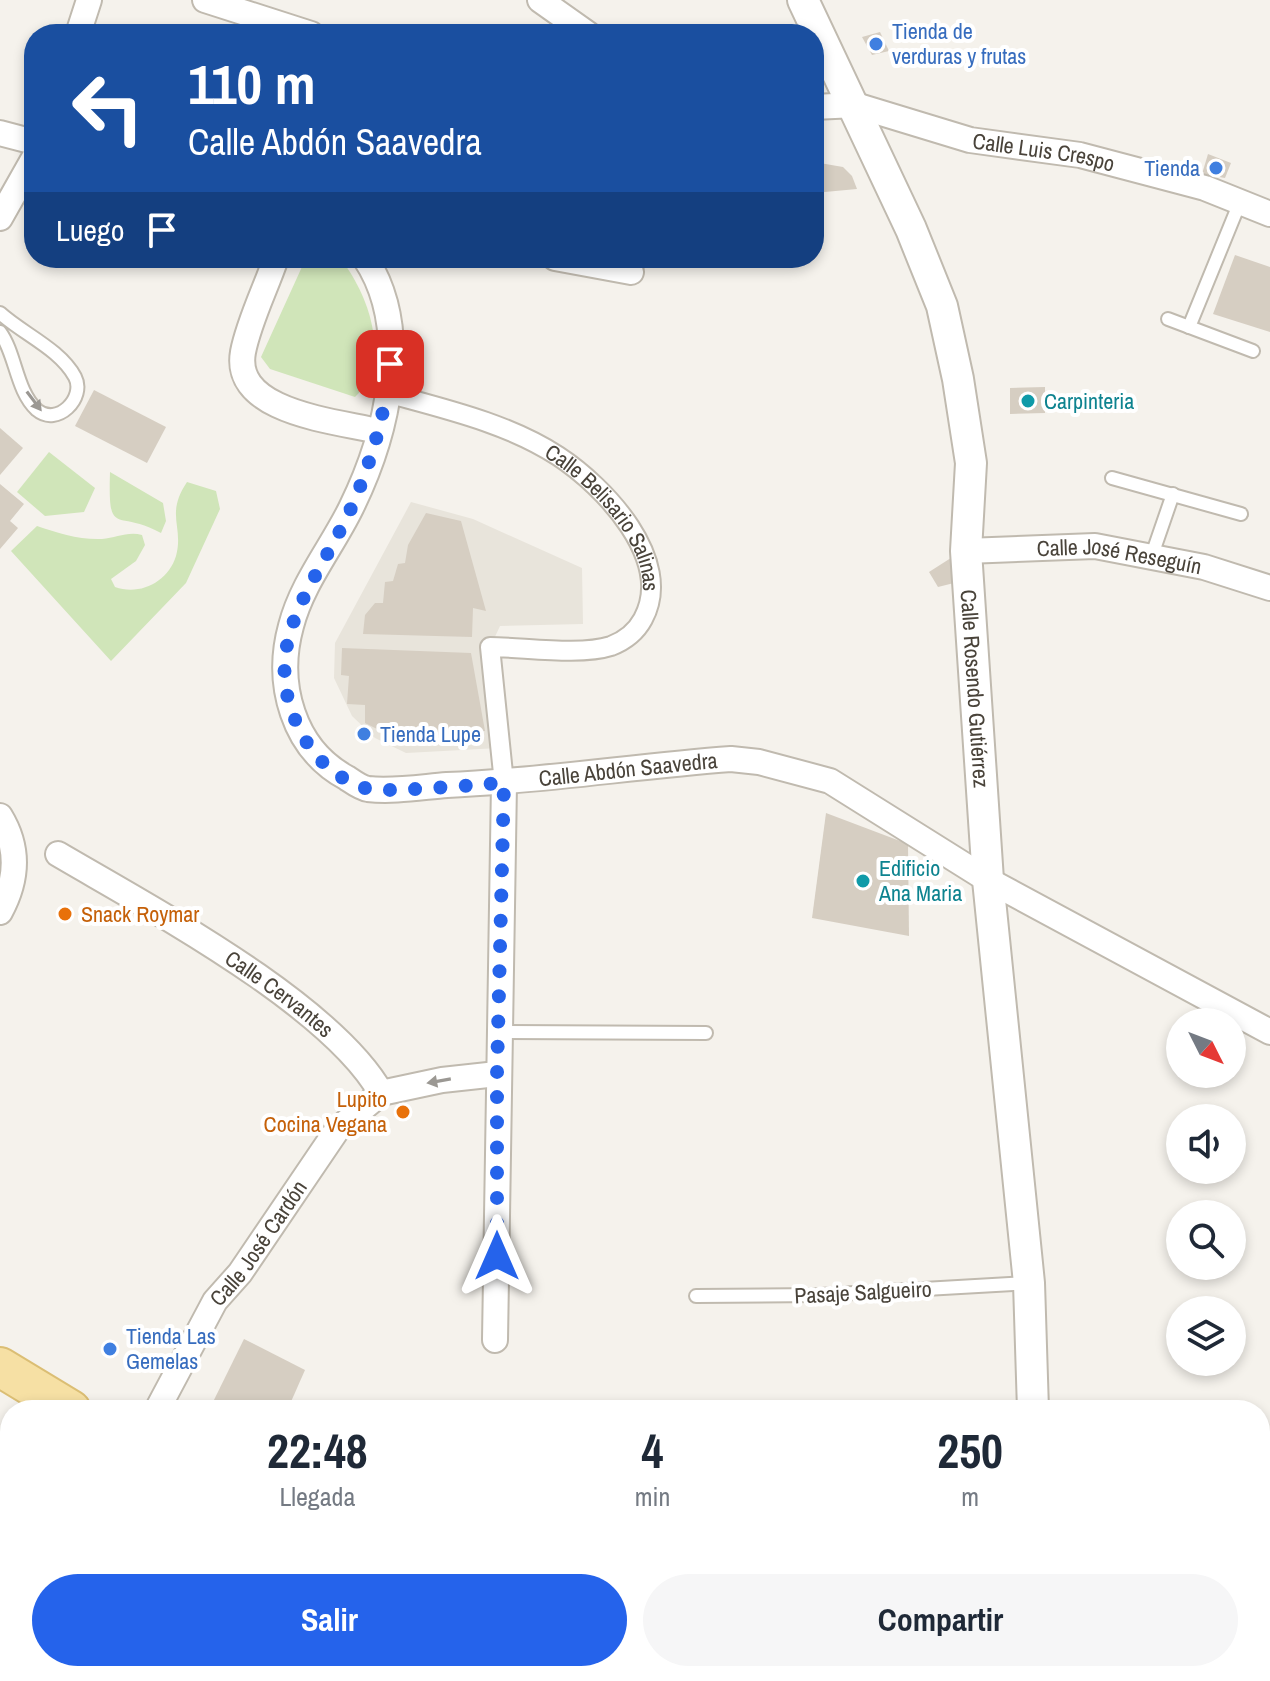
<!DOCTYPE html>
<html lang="es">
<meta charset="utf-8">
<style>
body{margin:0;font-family:"Archivo Narrow",sans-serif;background:#f6f6f7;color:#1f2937;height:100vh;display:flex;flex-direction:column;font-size:30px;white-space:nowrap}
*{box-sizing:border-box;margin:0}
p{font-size:26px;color:#747a83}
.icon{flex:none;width:44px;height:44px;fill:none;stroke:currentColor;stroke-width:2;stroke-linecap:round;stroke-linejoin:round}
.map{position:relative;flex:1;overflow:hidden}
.details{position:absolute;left:0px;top:1400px;width:1270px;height:282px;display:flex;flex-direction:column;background:#fff;border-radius:32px 32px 0 0;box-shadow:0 4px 12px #0003}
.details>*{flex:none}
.hud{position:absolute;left:24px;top:24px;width:800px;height:244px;border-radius:32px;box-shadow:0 4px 12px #0003;background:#1a4fa0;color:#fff;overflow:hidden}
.needle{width:52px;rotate:132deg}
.tools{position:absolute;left:1166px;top:1008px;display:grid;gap:16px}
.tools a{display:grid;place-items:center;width:80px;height:80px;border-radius:50%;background:#fff;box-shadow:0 4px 12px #0003;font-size:40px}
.pin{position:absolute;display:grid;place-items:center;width:68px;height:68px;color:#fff;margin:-34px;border-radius:16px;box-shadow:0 4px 12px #0006}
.me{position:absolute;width:88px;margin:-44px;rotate:0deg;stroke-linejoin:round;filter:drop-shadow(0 0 6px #0008)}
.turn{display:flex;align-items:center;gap:28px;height:168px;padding:0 32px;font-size:36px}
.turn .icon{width:104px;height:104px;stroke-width:2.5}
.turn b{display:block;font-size:56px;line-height:68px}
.then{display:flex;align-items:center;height:76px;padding:0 32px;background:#0003;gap:16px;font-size:30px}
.eta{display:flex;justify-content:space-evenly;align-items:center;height:136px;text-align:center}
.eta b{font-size:48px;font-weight:800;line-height:56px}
.primary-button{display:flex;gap:16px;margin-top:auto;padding:16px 32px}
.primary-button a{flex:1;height:92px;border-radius:48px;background:#2563eb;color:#fff;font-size:32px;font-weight:800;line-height:92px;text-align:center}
.primary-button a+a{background:#f6f6f7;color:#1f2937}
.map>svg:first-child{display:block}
.residential{fill:#e8e4db}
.green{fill:#d0e5b9}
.building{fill:#d6cec2}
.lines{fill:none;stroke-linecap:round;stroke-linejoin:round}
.service-casing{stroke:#c0baaf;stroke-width:16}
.pedestrian-casing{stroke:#c0baaf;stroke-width:22}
.minor-casing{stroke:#c0baaf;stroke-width:28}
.tertiary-casing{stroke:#c0baaf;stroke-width:34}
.primary-casing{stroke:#dbbe74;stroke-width:42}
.service{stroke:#fff;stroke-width:12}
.pedestrian{stroke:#fff;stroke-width:18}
.minor{stroke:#fff;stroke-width:24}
.tertiary{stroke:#fff;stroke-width:30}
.primary{stroke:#f6e0a4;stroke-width:38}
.oneway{fill:#9b9893}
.route{stroke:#2563eb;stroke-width:14;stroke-dasharray:0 25.2}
.shop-dot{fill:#3f7fe0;stroke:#fff;stroke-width:3}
.culture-dot{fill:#0f9aa8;stroke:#fff;stroke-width:3}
.food-dot{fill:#e8710a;stroke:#fff;stroke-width:3}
.labels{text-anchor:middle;stroke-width:8;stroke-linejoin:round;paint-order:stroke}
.shop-label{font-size:22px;fill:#366cbe;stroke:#fff;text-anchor:start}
.street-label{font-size:22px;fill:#49433a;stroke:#fff}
.culture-label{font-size:22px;fill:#0d838f;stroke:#fff;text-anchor:start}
.food-label{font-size:22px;fill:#c56008;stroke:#fff;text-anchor:start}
</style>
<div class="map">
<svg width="1270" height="1681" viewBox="0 0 1270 1681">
<rect width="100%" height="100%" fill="#f5f2ec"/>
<path class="residential" d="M411,502L473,519L582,568L583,624L500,626L486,656L499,748L406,753L375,738L352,716L334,678L335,643Z"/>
<g class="green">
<path d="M306,258H340C368,293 393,360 355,397L270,369L261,357Z"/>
<path d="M49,452L95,488L84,512L45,516L17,492Z"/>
<path d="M110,472L163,503L166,521L161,533C116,508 108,540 110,472Z"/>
<path d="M187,482L216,491L220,509L186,583L111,661L11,551L37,526C58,533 79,540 102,539C116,538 128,531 142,535L145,545L136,561L111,579L115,587C140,596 168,582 176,556C184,526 165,515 187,482Z"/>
</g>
<g class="building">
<path d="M880,32L889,51L872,55L862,37Z"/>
<path d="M1208,154L1231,163L1225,178L1202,174Z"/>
<path d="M814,162L843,167L852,176L857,189L814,193Z"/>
<path d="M1235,255L1270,267V332L1213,314Z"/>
<path d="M1045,387V413L1010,414V388Z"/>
<path d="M94,390L166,427L147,463L75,426Z"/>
<path d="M0,428L23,448L0,475Z"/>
<path d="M0,484L24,504L10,521L18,528L0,549Z"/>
<path d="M426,513L461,521L486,611L473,608L472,637L363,634L365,615L375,603H383L385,582L393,581L398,564L405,563L408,545Z"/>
<path d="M954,556L958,582L938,587L929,572Z"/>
<path d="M342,648L471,653L485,731L413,737L379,730L365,723V705L347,704L349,676L341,675Z"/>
<path d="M826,813L908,844L909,936L812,918Z"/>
<path d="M244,1339L305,1370L290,1404L282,1410H209Z"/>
<path d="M247,1672H291L287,1681H253Z"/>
</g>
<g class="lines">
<defs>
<g id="service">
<path d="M0,313C23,334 60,349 75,377C86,398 57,427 37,410C16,391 16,354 0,332"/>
<path d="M1168,319L1253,351"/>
<path d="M1189,327L1240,202"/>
<path d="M1112,478L1241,514"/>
<path d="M1152,555L1173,494"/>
<path d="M498,1032L706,1033"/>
<path d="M696,1296L820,1295L1029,1283"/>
</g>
<g id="pedestrian">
<path id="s1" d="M387,393C445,409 507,423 558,456C604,486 675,560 643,619C636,632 624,641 611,646C580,656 523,647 490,647L504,783"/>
</g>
<g id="minor">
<path d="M205,0L311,34"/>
<path d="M540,0L588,34"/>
<path d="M78,34L89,0"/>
<path id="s2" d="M814,107L855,105L970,140L1080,155L1205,188L1270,214"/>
<path d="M0,133L34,142"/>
<path d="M0,218L34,158"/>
<path d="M276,258C266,288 249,321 243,352C232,413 337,421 378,431"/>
<path id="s3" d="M365,258C413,330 387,435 351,508C332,547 302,583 291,626C275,684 293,749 347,778C353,782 361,788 368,789C393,792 422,787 447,785C542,781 636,766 731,759L759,762L830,781L988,880L1270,1032"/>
<path d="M555,258L631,272"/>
<path id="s4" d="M966,551L1095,546L1204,567L1270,588"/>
<path d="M0,816C19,847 18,879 0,912"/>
<path id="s5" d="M58,854C148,907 331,1004 381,1093"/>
<path d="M495,1340L504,783"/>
<path id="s6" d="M157,1410L215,1301L240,1273L337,1130L381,1093L442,1080L497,1074"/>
<path d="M599,1672L601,1681"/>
</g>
<g id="tertiary">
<path id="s7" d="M803,0L911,229L942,306L958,379L971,463L966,551L988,880L1029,1283L1033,1410"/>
<path d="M1043,1672L1044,1681"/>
</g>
<g id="primary">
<path d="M0,1367L71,1410"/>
<path d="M48,1672L49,1681"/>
<path d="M471,1672L472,1681"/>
</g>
</defs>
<use href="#service" class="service-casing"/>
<use href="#pedestrian" class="pedestrian-casing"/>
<use href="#minor" class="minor-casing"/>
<use href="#tertiary" class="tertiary-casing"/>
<use href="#primary" class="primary-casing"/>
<use href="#service" class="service"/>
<use href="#pedestrian" class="pedestrian"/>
<use href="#minor" class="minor"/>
<use href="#tertiary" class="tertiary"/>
<use href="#primary" class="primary"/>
</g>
<defs><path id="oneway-solid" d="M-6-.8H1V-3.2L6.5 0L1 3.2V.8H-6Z" transform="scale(2)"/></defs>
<g class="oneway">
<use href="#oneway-solid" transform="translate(34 401) rotate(53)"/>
<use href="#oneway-solid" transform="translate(439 1081) rotate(170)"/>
</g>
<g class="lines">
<path class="route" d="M390,364C386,412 372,459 353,504C319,582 253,644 302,734C314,758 338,780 365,788C384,794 478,784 504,783L497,1074V1256"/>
</g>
<g class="shop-dot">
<circle cx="876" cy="44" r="8"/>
<circle cx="1216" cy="168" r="8"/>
<circle cx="364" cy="734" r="8"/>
<circle cx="110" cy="1349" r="8"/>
</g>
<g class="culture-dot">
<circle cx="1028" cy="401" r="8"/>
<circle cx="863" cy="881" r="8"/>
</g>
<g class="food-dot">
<circle cx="65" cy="914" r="8"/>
<circle cx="403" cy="1112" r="8"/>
</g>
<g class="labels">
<g class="shop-label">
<text x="892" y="39">Tienda de<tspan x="892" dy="25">verduras y frutas</tspan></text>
<text x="1200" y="176" text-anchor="end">Tienda</text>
<text x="380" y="742">Tienda Lupe</text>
<text x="126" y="1344">Tienda Las<tspan x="126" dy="25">Gemelas</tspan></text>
</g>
<g class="street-label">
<text dy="8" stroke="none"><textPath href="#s2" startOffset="236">Calle Luis Crespo</textPath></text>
<text dy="8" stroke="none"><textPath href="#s1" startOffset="262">Calle Belisario Salinas</textPath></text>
<text dy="8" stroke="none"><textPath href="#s4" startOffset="154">Calle José Reseguín</textPath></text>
<text dy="8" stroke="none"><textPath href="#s7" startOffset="722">Calle Rosendo Gutiérrez</textPath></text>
<text dy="8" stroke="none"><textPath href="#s3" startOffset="854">Calle Abdón Saavedra</textPath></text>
<text dy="8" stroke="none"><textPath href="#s5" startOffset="262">Calle Cervantes</textPath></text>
<text dy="8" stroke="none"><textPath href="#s6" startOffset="196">Calle José Cardón</textPath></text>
<text transform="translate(863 1292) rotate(-3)" y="8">Pasaje Salgueiro</text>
</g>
<g class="culture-label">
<text x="1044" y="409">Carpinteria</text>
<text x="879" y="876">Edificio<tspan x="879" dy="25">Ana Maria</tspan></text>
</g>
<g class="food-label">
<text x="81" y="922">Snack Roymar</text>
<text x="387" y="1107" text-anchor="end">Lupito<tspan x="387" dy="25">Cocina Vegana</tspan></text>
</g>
</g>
</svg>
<div class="tools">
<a><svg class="needle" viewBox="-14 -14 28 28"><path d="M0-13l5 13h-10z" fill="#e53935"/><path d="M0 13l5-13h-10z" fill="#747a83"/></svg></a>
<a><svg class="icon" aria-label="sound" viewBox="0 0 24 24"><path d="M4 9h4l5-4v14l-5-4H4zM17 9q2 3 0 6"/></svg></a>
<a><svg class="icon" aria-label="search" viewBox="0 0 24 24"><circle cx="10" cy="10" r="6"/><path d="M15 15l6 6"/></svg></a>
<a><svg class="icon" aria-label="layers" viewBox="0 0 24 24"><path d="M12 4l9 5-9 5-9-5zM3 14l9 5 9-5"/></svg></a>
</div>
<div class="pin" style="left:390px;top:364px;background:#d93025"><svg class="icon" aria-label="arrive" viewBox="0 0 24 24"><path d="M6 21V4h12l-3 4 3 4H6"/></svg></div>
<svg class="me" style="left:497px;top:1256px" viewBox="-20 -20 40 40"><path d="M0-17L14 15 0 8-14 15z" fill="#2563eb" stroke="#fff" stroke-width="4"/></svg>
<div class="hud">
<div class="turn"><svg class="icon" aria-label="left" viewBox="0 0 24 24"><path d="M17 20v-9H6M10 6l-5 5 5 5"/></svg><div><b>110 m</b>Calle Abdón Saavedra</div></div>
<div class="then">Luego<svg class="icon" aria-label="arrive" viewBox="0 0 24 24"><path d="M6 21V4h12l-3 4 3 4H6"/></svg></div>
</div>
<section class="details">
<div class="eta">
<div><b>22:48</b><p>Llegada</p></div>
<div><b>4</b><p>min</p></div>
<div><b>250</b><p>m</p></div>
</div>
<div class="primary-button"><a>Salir</a><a>Compartir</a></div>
</section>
</div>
